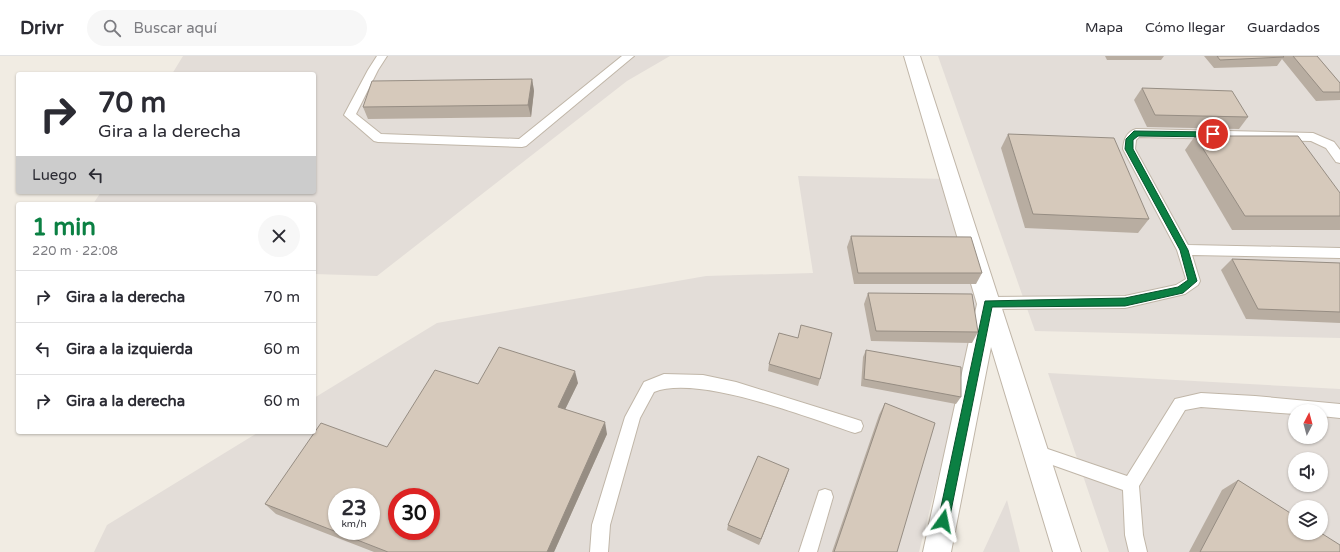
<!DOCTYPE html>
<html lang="es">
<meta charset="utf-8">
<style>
body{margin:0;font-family:"Varela Round",sans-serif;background:#f7f7f7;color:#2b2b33;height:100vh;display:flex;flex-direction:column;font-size:15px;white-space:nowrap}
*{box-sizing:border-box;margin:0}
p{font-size:13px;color:#7c7c81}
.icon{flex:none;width:22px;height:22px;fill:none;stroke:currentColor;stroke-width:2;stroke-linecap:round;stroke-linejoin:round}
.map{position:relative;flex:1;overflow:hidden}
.sheet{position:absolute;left:16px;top:146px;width:300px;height:232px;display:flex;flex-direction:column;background:#fff;border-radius:4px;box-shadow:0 1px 3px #0004}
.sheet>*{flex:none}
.hud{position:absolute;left:16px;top:16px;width:300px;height:122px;border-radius:4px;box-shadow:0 1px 3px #0004;background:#fff;color:#2b2b33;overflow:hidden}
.needle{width:26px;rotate:6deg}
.buttons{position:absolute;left:1288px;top:348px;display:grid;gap:8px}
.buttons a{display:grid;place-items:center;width:40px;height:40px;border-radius:50%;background:#fff;box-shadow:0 1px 3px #0004;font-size:20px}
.speed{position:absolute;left:328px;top:432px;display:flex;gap:8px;font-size:20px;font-weight:700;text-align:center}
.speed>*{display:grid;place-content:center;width:52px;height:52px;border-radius:50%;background:#fff;box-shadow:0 1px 3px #0004;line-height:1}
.speed small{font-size:10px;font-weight:400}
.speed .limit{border:6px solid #d22;background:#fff;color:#111}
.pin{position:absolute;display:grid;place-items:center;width:34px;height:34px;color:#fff;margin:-17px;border:2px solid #fff;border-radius:50%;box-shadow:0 1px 4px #0007}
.me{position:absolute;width:44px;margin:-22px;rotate:12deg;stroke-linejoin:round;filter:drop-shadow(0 0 3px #0008)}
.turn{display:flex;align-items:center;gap:14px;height:84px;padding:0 16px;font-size:18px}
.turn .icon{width:52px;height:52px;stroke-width:2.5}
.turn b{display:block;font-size:28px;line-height:34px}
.then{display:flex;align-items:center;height:38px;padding:0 16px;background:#0003;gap:8px;font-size:15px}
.round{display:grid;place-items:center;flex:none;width:42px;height:42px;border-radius:21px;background:#f7f7f7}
.overview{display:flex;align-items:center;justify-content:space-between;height:68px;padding:0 16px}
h1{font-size:24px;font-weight:800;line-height:30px;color:#0b8043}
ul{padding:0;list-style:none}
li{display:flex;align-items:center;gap:12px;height:52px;padding:0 16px;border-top:1px solid #e1e1e2}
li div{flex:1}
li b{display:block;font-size:15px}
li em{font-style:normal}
header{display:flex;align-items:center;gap:24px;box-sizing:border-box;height:56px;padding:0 20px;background:#fff;border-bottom:1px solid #e1e1e2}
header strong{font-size:19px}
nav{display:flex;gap:22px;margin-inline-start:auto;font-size:14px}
.search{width:280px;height:36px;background:#f7f7f7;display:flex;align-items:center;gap:10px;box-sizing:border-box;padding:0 14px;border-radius:22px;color:#7c7c81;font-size:15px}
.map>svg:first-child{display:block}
.industrial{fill:#e3ddd8;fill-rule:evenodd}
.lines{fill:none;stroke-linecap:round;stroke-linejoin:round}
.service-casing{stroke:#c0b6a8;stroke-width:2}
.minor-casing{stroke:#c0b6a8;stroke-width:2}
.service{fill:#fff;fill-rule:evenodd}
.minor{fill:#fff;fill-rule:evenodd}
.wall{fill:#b8ada1}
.shaded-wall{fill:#968d83}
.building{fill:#d6c9bb;stroke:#968d83;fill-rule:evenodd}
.route{fill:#0b8043;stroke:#07532c}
</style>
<header>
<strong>Drivr</strong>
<div class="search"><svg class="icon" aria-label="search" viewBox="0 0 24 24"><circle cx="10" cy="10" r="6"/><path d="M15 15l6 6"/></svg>Buscar aquí</div>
<nav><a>Mapa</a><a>Cómo llegar</a><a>Guardados</a></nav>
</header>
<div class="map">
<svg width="1340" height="496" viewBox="0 0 1340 496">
<rect width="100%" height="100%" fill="#f1ece3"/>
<g class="industrial">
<path d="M183,0H670L627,25L377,220L314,218V148H93L101,136H314V18H172Z"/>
<path d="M938,0H1340V282L1035,275Z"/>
<path d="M798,120L949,123L983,245L919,496H94L107,469L259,376H314V342L437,267L706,220L813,217ZM337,441H371V475H337ZM397,441H431V475H397Z"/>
<path d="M1048,317L1340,333V496H1109ZM1295,355H1321V381H1295ZM1295,403H1321V429H1295ZM1295,451H1321V477H1295Z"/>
<path d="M1007,444L1020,496H983Z"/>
</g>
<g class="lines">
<defs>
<g id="service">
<path d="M377,0H387L378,14L356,58L381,78L519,83L622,0H634L526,90L522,91L378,86L374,85L344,59L368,14Z"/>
<path d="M1136,73L1313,77L1334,86L1340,94V107L1336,106L1326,92L1311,85L1139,81L1136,84L1135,93L1188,189L1340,192V202L1192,199L1200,225L1198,229L1185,238L1125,252L988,253L983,251L981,247L983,243L988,241L1125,240L1176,229L1186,223L1177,194L1123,93C1124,84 1126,76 1136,73Z"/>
<path d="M664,318L703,319L736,326L855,363L861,365L863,370L861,375L855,377C809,362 698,318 654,336L640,362L610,469L608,496H590L592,469L625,361L644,326Z"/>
<path d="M1201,337L1255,340L1340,348V362L1321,360V355H1295V358L1201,351L1185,354L1139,430L1143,479L1147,496H1129L1125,479L1123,434L1030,401L1028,396L1030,391L1036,389L1127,420L1175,343Z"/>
<path d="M825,433L831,435L833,441L817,496H799L817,441L819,435Z"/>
</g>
<path id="minor" d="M904,0H920L1081,496H1053L991,291L951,496H923L977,248Z"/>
</defs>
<use href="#service" class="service-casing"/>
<use href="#minor" class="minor-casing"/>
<use href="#service" class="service"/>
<use href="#minor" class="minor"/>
</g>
<g class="wall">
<path d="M1105,0H1164L1161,4H1107Z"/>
<path d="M1204,0H1317L1340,27V44L1316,45L1282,3L1277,10L1214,12Z"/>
<path d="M532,23L534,35L531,61L368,63L363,51Z"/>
<path d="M1142,32L1248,61L1239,73L1147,71L1134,44Z"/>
<path d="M1008,78L1149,163L1138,177L1025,172L1001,92Z"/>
<path d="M1195,80L1340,137V174H1232L1185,94Z"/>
<path d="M851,180L982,217L976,228H854L847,191Z"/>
<path d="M1232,203L1340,207V267L1246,263L1221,214Z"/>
<path d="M868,237L978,276L972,287L871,285L864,248Z"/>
<path d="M866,294L961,341L956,348L861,330L863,301Z"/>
<path d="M769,308L820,323L818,330L768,315Z"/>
<path d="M578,327L565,353L607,378L554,496H374L276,458L265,448L387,391L478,328Z"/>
<path d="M885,347L897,496H832L879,359Z"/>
<path d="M787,419L759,489L727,474L728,469Z"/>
<path d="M1238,424L1340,496H1189L1222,434Z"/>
</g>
<g class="shaded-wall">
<path d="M532,23L534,35L531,61L528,49Z"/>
<path d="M575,315L578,327L561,362L558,351Z"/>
<path d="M605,366L607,378L554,496H547Z"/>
<path d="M789,413L787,419L759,489L761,483Z"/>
</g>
<g class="building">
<path d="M1217,0H1283L1284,1L1220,4Z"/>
<path d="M1293,0H1317L1340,27V36H1323Z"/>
<path d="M532,23L528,49L363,51L372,25Z"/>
<path d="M1142,32L1232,35L1248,61L1155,59Z"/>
<path d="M1008,78L1114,82L1149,163L1033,158Z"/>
<path d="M1195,80H1298L1340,137V160H1245Z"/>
<path d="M851,180L971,181L982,217H858Z"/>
<path d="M1232,203L1340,207V256L1258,253Z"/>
<path d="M868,237L972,238L978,276L876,275Z"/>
<path d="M801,269L832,277L820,323L769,308L779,277L798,282Z"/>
<path d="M499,291L575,315L558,351L605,366L547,496H388L265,448L321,367L387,391L435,314L478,328ZM337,441H371V475H337ZM397,441H431V475H397Z"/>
<path d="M866,294L961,311V341L864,323Z"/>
<path d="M885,347L935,367L897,496H834Z"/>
<path d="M758,400L789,413L761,483L728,469Z"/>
<path d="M1238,424L1295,460V477H1321L1340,489V496H1200Z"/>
</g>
<path class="route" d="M1134,75L1213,76L1217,78L1213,81L1138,80L1133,84V93L1188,194L1197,225L1183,237L1125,250L992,251L949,465L947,469L943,470L939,469L938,465L985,245L1125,242L1178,231L1188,224L1180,194L1125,93L1126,83Z"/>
</svg>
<div class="buttons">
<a><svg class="needle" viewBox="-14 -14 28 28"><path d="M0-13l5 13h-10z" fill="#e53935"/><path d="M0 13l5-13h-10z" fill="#7c7c81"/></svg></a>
<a><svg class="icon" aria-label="sound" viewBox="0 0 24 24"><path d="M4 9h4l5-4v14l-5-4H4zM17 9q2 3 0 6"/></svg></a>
<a><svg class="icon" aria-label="layers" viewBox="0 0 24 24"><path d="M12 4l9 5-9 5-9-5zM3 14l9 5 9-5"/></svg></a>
</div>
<div class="speed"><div>23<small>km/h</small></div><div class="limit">30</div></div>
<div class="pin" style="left:1213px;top:78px;background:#d93025"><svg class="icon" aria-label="arrive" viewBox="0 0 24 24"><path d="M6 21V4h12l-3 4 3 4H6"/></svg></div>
<svg class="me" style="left:943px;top:465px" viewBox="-20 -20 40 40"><path d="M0-17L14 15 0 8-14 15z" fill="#0b8043" stroke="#fff" stroke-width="4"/></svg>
<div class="hud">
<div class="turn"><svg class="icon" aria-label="right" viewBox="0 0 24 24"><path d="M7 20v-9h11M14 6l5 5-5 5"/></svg><div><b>70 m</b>Gira a la derecha</div></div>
<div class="then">Luego<svg class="icon" aria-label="left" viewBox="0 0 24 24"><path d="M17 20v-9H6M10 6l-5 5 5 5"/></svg></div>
</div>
<section class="sheet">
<div class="overview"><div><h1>1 min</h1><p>220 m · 22:08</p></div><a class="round"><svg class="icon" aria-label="close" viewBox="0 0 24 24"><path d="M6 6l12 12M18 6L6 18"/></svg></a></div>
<ul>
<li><svg class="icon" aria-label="right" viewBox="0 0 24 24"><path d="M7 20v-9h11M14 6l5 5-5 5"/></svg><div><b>Gira a la derecha</b></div><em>70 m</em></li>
<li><svg class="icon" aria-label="left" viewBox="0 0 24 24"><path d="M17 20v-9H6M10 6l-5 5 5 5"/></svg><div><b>Gira a la izquierda</b></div><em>60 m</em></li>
<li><svg class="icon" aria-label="right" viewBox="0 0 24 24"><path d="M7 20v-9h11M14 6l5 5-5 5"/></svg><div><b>Gira a la derecha</b></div><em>60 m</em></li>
</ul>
</section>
</div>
